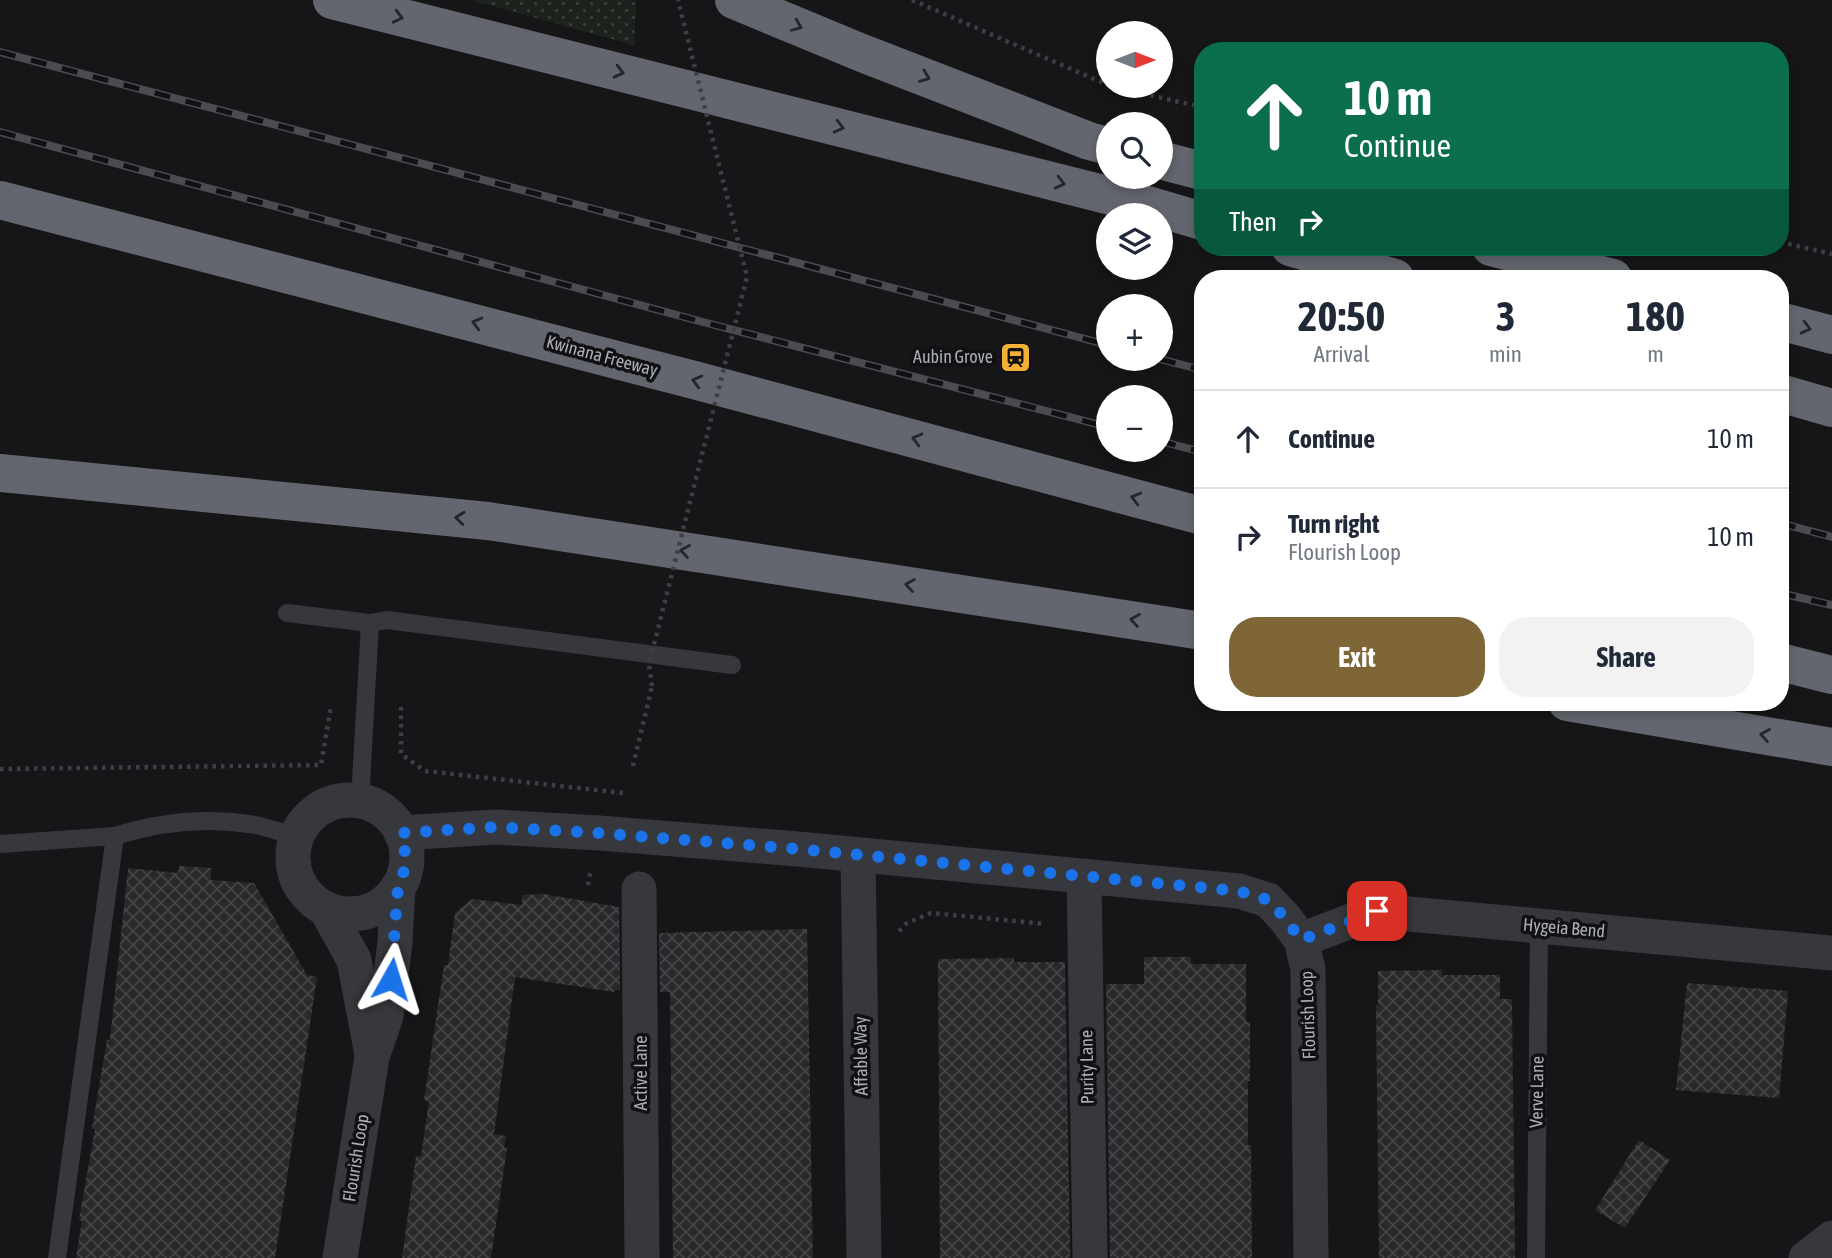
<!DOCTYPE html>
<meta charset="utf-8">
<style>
body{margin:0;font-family:"Asap Condensed",sans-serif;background:#f2f2f3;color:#1f2937;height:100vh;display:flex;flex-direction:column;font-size:26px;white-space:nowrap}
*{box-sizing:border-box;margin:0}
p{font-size:23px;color:#747a83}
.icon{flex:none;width:38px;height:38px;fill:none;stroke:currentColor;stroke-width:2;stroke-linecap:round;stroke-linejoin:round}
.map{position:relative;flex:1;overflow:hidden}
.sheet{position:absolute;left:1194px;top:270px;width:595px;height:441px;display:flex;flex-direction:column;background:#fff;border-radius:28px;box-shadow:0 4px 10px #0003}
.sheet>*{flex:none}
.top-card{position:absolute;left:1194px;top:42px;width:595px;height:214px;border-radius:28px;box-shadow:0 4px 10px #0003;background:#0b6e4f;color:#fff;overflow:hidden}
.needle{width:46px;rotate:90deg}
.fabs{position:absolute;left:1096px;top:21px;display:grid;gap:14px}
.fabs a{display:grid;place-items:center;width:77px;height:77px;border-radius:50%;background:#fff;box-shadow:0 4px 10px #0003;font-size:35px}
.pin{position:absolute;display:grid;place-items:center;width:60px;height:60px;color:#fff;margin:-30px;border-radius:14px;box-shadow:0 4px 10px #0006}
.me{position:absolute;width:77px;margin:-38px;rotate:6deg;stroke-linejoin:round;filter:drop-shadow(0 0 5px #0008)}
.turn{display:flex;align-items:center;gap:24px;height:147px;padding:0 35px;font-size:32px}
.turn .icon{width:91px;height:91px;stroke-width:2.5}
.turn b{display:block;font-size:49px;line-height:60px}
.then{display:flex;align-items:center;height:66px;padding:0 35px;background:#0003;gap:14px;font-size:26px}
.eta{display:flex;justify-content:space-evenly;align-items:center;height:119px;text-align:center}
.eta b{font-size:42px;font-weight:700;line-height:49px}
.button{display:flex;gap:14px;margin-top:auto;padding:14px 35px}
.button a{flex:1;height:80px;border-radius:28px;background:#7e6636;color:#fff;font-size:28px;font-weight:700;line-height:80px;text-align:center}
.button a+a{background:#f2f2f3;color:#1f2937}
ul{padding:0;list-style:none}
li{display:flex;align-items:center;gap:21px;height:98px;padding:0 35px;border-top:2px solid #e0e1e3}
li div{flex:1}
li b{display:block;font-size:26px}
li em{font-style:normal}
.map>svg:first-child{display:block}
.grass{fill:url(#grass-dots)}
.building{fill:url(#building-cross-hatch)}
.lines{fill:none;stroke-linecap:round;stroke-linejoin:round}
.path{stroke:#3d3f44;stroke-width:4.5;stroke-dasharray:3.5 5;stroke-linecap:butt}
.lane{stroke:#37383d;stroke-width:18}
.street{stroke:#37383d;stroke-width:35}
.highway{stroke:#63666e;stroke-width:38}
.rail-casing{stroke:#4a4c52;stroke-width:8}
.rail{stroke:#111113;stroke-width:5;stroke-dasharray:16;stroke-linecap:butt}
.path-bridge{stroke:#3d3f44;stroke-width:4.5;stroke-dasharray:3.5 5;stroke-linecap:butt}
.oneway{stroke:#26262a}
.route{stroke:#1a73e8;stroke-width:12;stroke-dasharray:0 21.6}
.labels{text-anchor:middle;stroke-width:7;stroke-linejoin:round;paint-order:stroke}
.street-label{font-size:18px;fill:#a8adb8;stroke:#111113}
.poi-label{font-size:18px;fill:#a8adb8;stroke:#111113;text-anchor:end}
</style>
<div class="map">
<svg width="1832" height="1258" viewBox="0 0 1832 1258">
<defs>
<pattern id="grass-dots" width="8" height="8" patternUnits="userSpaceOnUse" patternTransform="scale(1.75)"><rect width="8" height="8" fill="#1c231d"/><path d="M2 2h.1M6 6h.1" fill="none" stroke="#3a403c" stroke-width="1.8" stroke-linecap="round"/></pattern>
<pattern id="building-cross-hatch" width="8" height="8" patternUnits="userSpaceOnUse" patternTransform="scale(1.75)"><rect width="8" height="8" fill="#29292c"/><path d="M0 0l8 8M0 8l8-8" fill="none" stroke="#454548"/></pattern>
</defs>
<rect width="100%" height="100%" fill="#161618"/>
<path class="grass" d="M471,0H630L636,3L634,45Z"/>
<g class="building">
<path d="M179,866L211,868V880L254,883L307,975L317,977L275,1258H76L82,1221L79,1220L95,1129L92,1128L107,1040H110L128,868L178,873Z"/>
<path d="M544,894L619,907L620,990H615L614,992L515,977L494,1134L506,1136L504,1148H507L491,1258H402L416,1156H421L429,1101L424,1100L444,965H448L455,913L472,899L522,905V895Z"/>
<path d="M807,929L813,1258H673L670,992H660L659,933Z"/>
<path d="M1144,957H1191V964H1246V1022H1250V1081H1248V1145H1251L1252,1258H1110L1106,984H1144Z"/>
<path d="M1014,958V962H1065L1070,1258H940L938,959Z"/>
<path d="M1442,970V975H1500V999H1512L1515,1258H1379L1376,1005H1378V971Z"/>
<path d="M1687,983L1788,991L1779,1098L1676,1090Z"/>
<path d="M1639,1140L1670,1160L1625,1228L1595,1210Z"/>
</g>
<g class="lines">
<g class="path">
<path d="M912,0L1108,85"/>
<path d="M1109,86L1202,107"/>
<path d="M1780,242L1832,254"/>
<path d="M401,707V754L425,771L623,793"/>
<path d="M633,766L652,686"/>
<path d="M0,769L321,765L331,706"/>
<path d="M588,885L591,870"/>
<path d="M899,931L907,923L931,913L1046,924"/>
</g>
<g class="lane">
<path d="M287,613L370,623L360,800"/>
<path d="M370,623L387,620L732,665"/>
<path d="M0,844L115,836"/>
<path d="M57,1258L115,836C159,822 203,817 249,824C265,826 281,832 296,837"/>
<path d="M1536,1258L1539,925"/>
</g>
<g class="street">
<circle cx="350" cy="857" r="57"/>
<path d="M401,833L496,827L599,833L798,849L1239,891L1268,900L1285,918L1301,940L1308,969L1311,1258"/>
<path d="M858,855L864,1258"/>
<path d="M1084,876L1090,1258"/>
<path d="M639,889L642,1258"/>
<path d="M326,909L354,960L372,1054"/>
<path d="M1301,940L1377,911L1832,953"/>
<path d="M340,1258L372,1057L386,1016L395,942L398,887"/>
<path d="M1806,1258L1832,1238"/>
</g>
<g class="highway">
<path d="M332,0L1151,206L1202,221"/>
<path d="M734,0L862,53L1089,141L1108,146"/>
<path d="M1160,160L1202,171"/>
<path d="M0,200L694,380L1202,516"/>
<path d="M1290,247L1395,278"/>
<path d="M1491,247L1613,278"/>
<path d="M1780,321L1832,335"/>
<path d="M1780,393L1832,408"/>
<path d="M0,473L488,521L1202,631"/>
<path d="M1780,662L1832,675"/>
<path d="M1567,702L1832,747"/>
</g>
<defs>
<g id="rail">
<path d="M0,52L1108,345"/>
<path d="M0,132L699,321L1108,427"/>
<path d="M1160,359L1202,370"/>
<path d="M1160,441L1202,452"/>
<path d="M1780,523L1832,537"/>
<path d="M1780,593L1832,605"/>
</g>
</defs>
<use href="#rail" class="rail-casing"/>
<use href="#rail" class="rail"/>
<path class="path-bridge" d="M652,686L649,664L747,277L678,0"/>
</g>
<defs><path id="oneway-chevron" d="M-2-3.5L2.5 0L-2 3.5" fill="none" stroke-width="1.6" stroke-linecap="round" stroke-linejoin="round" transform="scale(1.75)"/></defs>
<g class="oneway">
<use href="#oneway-chevron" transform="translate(398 17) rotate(14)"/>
<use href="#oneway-chevron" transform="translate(797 26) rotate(23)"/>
<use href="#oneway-chevron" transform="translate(619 72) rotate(14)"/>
<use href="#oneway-chevron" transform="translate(925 77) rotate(21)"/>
<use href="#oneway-chevron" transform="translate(839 127) rotate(14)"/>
<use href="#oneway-chevron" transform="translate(1060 183) rotate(14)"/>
<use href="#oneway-chevron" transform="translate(477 323) rotate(-165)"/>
<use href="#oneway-chevron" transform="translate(1806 328) rotate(14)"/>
<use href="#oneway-chevron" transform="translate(697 381) rotate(-165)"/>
<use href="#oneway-chevron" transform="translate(917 439) rotate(-165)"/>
<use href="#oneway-chevron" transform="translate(1136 498) rotate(-165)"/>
<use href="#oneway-chevron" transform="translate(460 518) rotate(-174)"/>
<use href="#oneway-chevron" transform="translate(685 551) rotate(-171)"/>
<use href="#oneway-chevron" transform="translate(910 585) rotate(-171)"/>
<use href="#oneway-chevron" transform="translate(1135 620) rotate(-171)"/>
<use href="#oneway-chevron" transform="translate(1765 735) rotate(-170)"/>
</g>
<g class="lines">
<path class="route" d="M391,979L398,887C407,868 407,854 401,833L496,827L599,833L798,849L1239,891L1268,900L1285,918L1301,940L1377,911"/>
</g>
<defs>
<symbol id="station-square" viewBox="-11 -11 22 22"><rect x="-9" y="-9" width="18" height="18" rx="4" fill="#f2b134" stroke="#111113"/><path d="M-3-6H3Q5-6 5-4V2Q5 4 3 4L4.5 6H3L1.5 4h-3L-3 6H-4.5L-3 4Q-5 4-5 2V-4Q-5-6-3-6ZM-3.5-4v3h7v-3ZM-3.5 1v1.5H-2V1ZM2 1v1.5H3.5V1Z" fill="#111"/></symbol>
</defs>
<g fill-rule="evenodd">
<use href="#station-square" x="998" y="340" width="35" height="35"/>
</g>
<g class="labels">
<g class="street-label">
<text transform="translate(602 356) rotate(15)" y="6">Kwinana Freeway</text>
<text transform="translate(1564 928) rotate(5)" y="6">Hygeia Bend</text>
<text transform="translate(1308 1015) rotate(-92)" y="6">Flourish Loop</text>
<text transform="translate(861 1056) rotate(-91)" y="6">Affable Way</text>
<text transform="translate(1087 1067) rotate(-91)" y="6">Purity Lane</text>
<text transform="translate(641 1073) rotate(-90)" y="6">Active Lane</text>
<text transform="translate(1537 1092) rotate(-89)" y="6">Verve Lane</text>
<text transform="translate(356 1158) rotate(-81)" y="6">Flourish Loop</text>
</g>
<g class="poi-label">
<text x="993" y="363">Aubin Grove</text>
</g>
</g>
</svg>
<div class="fabs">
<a><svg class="needle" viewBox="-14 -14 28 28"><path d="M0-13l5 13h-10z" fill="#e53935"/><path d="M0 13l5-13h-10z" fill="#747a83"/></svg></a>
<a><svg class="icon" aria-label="search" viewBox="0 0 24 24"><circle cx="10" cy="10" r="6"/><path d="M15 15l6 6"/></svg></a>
<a><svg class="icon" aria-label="layers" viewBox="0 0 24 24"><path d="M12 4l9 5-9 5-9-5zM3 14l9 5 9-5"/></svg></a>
<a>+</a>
<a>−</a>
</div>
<div class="pin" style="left:1377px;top:911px;background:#d93025"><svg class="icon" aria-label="arrive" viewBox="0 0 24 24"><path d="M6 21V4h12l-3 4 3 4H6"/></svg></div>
<svg class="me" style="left:391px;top:979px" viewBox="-20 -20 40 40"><path d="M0-17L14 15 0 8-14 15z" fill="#1a73e8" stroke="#fff" stroke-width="4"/></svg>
<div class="top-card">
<div class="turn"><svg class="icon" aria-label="ahead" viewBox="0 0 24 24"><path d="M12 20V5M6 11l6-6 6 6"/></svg><div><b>10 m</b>Continue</div></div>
<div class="then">Then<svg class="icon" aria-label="right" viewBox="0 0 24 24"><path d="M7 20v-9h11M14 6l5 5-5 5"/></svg></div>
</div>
<section class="sheet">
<div class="eta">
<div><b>20:50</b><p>Arrival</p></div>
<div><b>3</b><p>min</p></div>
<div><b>180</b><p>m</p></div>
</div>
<ul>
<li><svg class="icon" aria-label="ahead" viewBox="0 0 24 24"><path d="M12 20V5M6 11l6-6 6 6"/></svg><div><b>Continue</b></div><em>10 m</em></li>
<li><svg class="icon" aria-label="right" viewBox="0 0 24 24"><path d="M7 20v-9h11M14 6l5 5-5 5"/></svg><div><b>Turn right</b><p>Flourish Loop</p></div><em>10 m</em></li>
</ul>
<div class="button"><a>Exit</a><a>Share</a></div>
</section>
</div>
